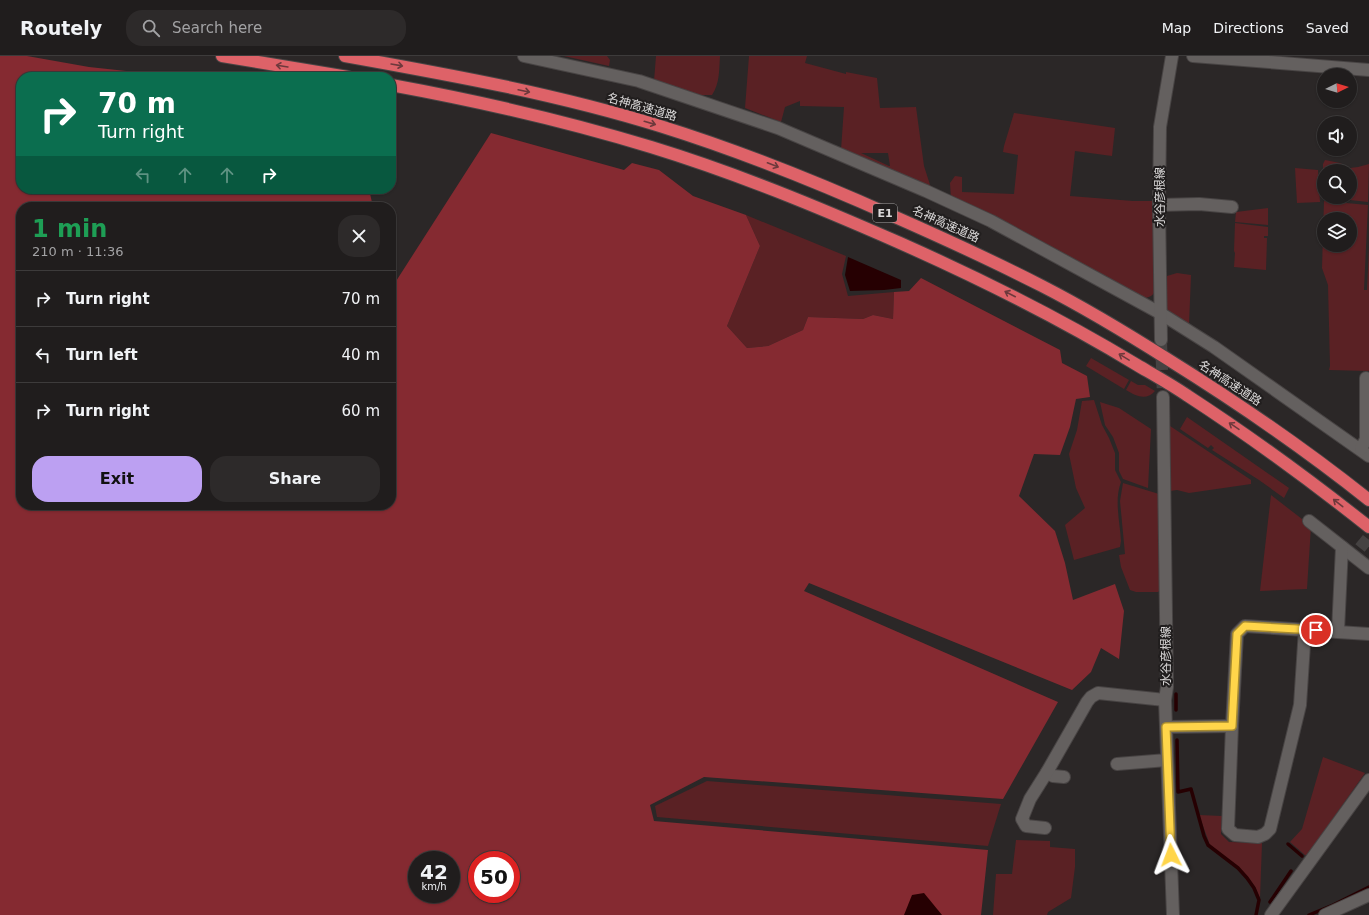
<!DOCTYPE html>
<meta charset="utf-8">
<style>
body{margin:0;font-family:"DejaVu Sans","Noto Sans JP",sans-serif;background:#2d2a2a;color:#f1f3f6;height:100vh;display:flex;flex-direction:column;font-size:15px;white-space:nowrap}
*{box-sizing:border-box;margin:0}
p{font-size:13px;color:#a2a2a4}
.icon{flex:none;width:22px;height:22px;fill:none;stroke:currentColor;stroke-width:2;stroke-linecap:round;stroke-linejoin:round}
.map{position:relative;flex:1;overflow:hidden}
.drawer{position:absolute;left:16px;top:146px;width:380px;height:308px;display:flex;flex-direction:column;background:#201d1d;border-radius:16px;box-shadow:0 1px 3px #0004,0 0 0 1px #3d3b3b}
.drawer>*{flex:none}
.top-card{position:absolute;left:16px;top:16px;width:380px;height:122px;border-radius:16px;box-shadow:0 1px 3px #0004,0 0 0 1px #3d3b3b;background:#0b6e4f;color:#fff;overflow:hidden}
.needle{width:26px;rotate:85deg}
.buttons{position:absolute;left:1317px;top:12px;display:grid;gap:8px}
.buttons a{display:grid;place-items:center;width:40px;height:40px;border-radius:50%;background:#201d1d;box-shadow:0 1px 3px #0004,0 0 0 1px #3d3b3b;font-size:20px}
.speed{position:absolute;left:408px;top:795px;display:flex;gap:8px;font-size:20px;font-weight:700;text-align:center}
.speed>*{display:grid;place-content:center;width:52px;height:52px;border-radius:50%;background:#201d1d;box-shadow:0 1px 3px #0004,0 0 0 1px #3d3b3b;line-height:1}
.speed small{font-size:10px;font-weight:400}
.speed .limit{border:6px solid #d22;background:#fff;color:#111}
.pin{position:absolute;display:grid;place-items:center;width:34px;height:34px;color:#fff;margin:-17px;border:2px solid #fff;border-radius:50%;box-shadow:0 1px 4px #0007}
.me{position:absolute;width:44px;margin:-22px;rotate:357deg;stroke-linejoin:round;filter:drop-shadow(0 0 3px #0008)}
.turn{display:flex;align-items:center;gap:14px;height:84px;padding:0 16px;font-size:18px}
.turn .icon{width:52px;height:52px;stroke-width:2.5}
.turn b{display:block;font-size:28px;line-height:34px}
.lanes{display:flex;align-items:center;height:38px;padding:0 16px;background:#0003;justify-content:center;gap:20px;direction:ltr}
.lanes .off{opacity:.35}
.round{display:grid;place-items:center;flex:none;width:42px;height:42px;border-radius:16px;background:#2d2a2a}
.summary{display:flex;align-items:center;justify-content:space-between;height:68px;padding:0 16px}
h1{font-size:24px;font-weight:800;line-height:30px;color:#1e9e55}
.button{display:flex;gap:8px;margin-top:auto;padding:8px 16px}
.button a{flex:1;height:46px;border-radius:16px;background:#bca0f2;color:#111;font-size:16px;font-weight:800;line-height:46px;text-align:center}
.button a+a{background:#2d2a2a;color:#f1f3f6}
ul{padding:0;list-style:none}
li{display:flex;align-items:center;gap:12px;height:56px;padding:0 16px;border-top:1px solid #3d3b3b}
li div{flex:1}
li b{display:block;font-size:15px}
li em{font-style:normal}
header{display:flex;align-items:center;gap:24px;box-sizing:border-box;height:56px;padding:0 20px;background:#201d1d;border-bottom:1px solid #3d3b3b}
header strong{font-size:19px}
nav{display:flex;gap:22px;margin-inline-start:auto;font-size:14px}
.search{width:280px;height:36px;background:#2d2a2a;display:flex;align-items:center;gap:10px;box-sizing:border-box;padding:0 14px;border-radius:16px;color:#a2a2a4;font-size:15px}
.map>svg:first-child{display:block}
.green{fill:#5a2124;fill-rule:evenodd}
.forest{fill:#852a31;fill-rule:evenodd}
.water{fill:#260002}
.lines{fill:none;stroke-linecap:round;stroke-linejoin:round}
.stream{stroke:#260002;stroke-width:3.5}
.minor-tunnel{stroke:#454242;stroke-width:12;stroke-dasharray:12 6;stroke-linecap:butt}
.secondary-tunnel{stroke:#454242;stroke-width:12;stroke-dasharray:12 6;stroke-linecap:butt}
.minor-casing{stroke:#484444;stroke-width:14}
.tertiary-casing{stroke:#484444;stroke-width:14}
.secondary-casing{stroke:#484444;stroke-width:14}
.motorway-casing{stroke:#484444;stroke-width:14}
.minor{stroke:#64605f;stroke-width:12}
.tertiary{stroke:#64605f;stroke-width:12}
.secondary{stroke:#64605f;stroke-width:12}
.motorway{stroke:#de6268;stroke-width:12}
.oneway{stroke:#6d393c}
.route-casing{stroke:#a68a30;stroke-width:10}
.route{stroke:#ffd54a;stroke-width:7}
.labels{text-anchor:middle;stroke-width:4;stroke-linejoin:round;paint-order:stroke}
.shield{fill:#211e1e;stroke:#a3a1a1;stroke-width:1}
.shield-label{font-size:11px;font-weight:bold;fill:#dbd9d9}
.street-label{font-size:12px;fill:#dbd9d9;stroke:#211e1e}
</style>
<header>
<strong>Routely</strong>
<div class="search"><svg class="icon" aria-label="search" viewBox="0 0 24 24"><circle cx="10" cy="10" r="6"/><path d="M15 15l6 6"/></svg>Search here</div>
<nav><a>Map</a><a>Directions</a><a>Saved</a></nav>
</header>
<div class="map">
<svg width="1369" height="859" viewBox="0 0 1369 859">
<rect width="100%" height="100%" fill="#2b2727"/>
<g class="green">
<path d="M564,0H607L610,4L609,10Z"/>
<path d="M656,0H720C719,14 720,27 712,39H701L654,25Z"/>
<path d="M749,0H807L805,7L846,18V16L877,22L880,52L916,51L924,110L932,135L841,94L844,51L800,50V45L785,51L781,66L745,52ZM861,97H888L890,110H889Z"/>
<path d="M1014,57L1115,72L1112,100L1075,95L1070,140L1133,145H1154L1156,232C1154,238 1152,241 1145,242L951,143L950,127L955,120L962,121V136L1014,138L1018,99L1003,96L1004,90Z"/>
<path d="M1325,104L1340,107L1350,112L1358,111L1369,108L1368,146L1323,141V108ZM1324,115H1350V141H1324Z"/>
<path d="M1295,112L1318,114L1320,146L1297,147Z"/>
<path d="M1324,145L1368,149L1364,234H1367L1369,191V315L1329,314L1330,310L1328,229L1322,212ZM1324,163H1350V189H1324Z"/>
<path d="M1268,152V169L1235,166L1236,156Z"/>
<path d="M746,159L846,200L842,218L848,240L894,236L893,263L873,259L863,263L808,261L803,274L768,290L747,292L727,270L760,190Z"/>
<path d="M1235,167L1268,171V180H1264V182H1267L1266,214L1234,211L1235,197L1234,195Z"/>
<path d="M1177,217L1191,219L1189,269L1166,253V222L1167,220Z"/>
<path d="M1091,302L1129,324L1124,333L1086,310Z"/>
<path d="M1131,325L1138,329H1145L1155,335C1146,345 1136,340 1126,334Z"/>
<path d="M1094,344L1102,369L1109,382L1115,397V414L1121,426C1114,444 1120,466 1121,485L1120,491L1074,504L1065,469L1085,452L1076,432L1069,398L1077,374L1082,345Z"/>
<path d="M1100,346L1119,352L1151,373L1148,432L1123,423L1119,415V397L1113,381L1105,369Z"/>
<path d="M1187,361L1289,432L1284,442L1259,424L1212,394L1214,392L1211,389L1208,392L1180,373Z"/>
<path d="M1170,370L1251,424V428L1189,437L1177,434L1170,435Z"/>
<path d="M1123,427L1159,438L1161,533L1158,536H1136L1130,534L1121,511L1119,499L1125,498L1120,445Z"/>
<path d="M1271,439L1311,470L1307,533L1260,535Z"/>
<path d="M1323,701L1365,717L1307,799H1305L1290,786L1302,773Z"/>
<path d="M707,725L1001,748L988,790L657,761L655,750Z"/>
<path d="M1199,759L1222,760L1221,778L1229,786L1262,787L1260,842L1255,831L1248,821L1238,812L1210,789Z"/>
<path d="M1016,784L1050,785V791L1075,793V811L1071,842L1048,856L1047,859H993L996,818H1012Z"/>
</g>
<path class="forest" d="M0,0H27L89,11L182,21H21V133H369L373,151H21V449H391V233L491,77L624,114L632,107L659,114L693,140L746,159L760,190L727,270L747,292L768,290L803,274L808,261L863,263L873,259L893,263L894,236L909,235L921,222L1060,294L1062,307L1087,320L1090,341L1076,343L1070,371L1060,399L1034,398L1019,440L1055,475L1065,507L1073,544L1115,528L1124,555L1119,603L1101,592L1091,616L1072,634L809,527L804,535L1058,646L1003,743L704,721L650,749L654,765L988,794L981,859H0ZM417,804H451V838H417ZM477,804H511V838H477Z"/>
<g class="water">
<path d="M848,201L901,224V232L884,234L850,235L845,219Z"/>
<path d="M924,837L942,859H904L912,839Z"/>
</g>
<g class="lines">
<g class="stream">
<path d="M1176,638V654"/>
<path d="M1177,684L1178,736L1191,733L1204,780L1208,789L1238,812L1247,822L1254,832L1259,844L1256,859"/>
<path d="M1288,788L1302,800"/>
<path d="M1270,846L1291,815"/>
<path d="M1309,859L1333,849L1369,831"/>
</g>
<path class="minor-tunnel" d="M1360,492L1369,481"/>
<path class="secondary-tunnel" d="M1161,284L1163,341"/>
<defs>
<g id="minor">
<path d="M524,0L639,25L778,72L926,135L991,165L1160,257L1214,291L1369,400"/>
<path d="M1193,0L1369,14"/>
<path d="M1159,149L1199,148L1232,151"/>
<path d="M1361,393L1366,383V322"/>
<path d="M1309,465L1369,512"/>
<path d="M1305,573L1300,649L1270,773L1265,778L1258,781L1235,779L1228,773L1232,670L1237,578L1245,570L1369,578"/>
<path d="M1338,575L1342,491"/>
<path d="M1166,671L1232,670"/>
<path d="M1117,708L1167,704"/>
<path d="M1047,716L1053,720L1064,721"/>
<path d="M1045,772L1026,770L1022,763L1030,743L1047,716L1087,646L1091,641L1098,637L1165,644"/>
<path d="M1325,859L1369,839"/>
</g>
<path id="tertiary" d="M1271,859L1369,724"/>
<g id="secondary">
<path d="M1161,284L1159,149L1160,71L1172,0"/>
<path d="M1163,341L1167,631L1165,644L1166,671L1173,859"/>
</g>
<g id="motorway">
<path d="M222,0L348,21"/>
<path d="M345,0C451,19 557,38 660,70C740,95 817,126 893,160C943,182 993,205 1042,230C1085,252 1128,278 1169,304C1238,347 1305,393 1369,444"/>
<path d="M391,29C478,45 566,65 651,91C736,117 818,151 900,187C981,223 1061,263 1137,309C1154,319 1172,329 1188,340C1251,381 1311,425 1369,471"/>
</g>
</defs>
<use href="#minor" class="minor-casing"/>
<use href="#tertiary" class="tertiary-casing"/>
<use href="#secondary" class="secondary-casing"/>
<use href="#motorway" class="motorway-casing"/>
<use href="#minor" class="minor"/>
<use href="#tertiary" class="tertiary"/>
<use href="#secondary" class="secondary"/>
<use href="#motorway" class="motorway"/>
</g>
<defs><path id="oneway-shaft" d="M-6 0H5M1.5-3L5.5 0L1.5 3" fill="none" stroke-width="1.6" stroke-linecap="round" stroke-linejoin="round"/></defs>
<g class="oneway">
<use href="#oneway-shaft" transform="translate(397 9) rotate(10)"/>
<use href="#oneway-shaft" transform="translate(282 10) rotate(-171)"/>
<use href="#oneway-shaft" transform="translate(524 35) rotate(12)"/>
<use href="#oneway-shaft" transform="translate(650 67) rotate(16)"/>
<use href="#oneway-shaft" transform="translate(773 109) rotate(21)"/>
<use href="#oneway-shaft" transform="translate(1010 238) rotate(-153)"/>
<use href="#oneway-shaft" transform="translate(1124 301) rotate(-149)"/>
<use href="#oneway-shaft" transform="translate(1234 370) rotate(-146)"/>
<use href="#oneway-shaft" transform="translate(1338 447) rotate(-142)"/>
</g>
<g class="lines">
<defs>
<path id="route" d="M1171,799L1166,671L1232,670L1237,578L1245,570L1316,574"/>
</defs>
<use href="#route" class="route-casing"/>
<use href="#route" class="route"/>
</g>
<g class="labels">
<rect class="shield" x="873" y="148" width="24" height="18" rx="3"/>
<g class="shield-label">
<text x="885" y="161">E1</text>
</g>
<g class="street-label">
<text transform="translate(642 51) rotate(16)" y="4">名神高速道路</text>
<text transform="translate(1160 141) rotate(-90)" y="4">水谷彦根線</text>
<text transform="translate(946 168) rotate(24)" y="4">名神高速道路</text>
<text transform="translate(1230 327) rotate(33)" y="4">名神高速道路</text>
<text transform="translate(1166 600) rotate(-90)" y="4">水谷彦根線</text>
</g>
</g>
</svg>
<div class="buttons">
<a><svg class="needle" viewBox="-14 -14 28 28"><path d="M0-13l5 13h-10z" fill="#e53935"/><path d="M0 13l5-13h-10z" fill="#a2a2a4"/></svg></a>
<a><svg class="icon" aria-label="sound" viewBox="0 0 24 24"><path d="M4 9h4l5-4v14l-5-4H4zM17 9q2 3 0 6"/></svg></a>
<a><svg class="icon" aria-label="search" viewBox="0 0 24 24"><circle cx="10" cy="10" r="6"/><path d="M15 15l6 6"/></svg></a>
<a><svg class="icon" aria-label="layers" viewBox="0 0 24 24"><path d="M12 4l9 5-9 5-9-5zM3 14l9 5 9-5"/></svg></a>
</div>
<div class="speed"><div>42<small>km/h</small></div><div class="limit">50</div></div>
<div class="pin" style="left:1316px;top:574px;background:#d93025"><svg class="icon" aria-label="arrive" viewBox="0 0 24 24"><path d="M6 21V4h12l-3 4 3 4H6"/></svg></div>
<svg class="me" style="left:1171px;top:799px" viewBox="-20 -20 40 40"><path d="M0-17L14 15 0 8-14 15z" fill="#ffd54a" stroke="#fff" stroke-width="4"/></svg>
<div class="top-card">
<div class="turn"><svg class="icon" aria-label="right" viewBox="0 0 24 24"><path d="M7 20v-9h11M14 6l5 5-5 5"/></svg><div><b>70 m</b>Turn right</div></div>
<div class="lanes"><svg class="icon off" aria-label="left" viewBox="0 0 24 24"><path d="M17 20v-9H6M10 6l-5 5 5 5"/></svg><svg class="icon off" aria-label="ahead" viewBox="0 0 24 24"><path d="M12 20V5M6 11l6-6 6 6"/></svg><svg class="icon off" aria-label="ahead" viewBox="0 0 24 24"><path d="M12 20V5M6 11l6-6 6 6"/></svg><svg class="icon" aria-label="right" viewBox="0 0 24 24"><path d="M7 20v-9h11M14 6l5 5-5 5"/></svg></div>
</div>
<section class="drawer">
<div class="summary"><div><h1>1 min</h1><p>210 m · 11:36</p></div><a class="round"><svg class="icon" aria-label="close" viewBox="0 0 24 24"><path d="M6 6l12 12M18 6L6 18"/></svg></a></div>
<ul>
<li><svg class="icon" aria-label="right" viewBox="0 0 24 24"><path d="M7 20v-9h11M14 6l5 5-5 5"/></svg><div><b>Turn right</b></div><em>70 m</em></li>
<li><svg class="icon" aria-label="left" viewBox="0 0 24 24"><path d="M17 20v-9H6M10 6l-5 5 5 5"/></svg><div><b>Turn left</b></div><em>40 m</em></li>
<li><svg class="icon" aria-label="right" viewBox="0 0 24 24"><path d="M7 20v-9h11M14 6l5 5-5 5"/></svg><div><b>Turn right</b></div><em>60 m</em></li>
</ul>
<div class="button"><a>Exit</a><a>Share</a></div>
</section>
</div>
